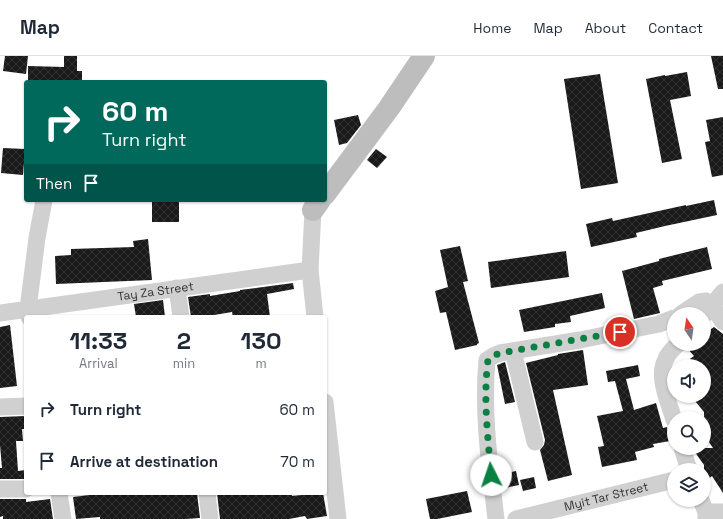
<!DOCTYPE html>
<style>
body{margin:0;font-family:"Space Grotesk",sans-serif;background:#f2f2f3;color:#1f2937;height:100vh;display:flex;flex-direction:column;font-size:15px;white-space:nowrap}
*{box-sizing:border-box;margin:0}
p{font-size:13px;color:#747a83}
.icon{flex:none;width:22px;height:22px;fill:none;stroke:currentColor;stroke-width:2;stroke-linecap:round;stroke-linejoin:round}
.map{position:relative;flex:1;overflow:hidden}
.drawer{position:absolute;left:24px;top:259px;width:303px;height:180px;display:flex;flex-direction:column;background:#fff;border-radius:4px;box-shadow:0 1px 3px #0004}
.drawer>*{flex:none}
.banner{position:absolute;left:24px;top:24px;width:303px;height:122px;border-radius:4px;box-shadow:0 1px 3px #0004;background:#00695c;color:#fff;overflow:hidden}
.needle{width:26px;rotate:347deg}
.fabs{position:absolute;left:667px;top:251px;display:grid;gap:8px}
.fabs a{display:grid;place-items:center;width:44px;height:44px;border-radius:50%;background:#fff;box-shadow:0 1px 3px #0004;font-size:20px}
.pin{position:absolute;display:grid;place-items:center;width:34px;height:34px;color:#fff;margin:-17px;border:2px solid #fff;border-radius:50%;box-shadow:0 1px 4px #0007}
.me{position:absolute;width:44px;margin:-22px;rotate:356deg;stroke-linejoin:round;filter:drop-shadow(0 0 3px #0008)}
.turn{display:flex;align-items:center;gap:14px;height:84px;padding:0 12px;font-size:18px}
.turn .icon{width:52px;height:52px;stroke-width:2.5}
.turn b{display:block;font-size:28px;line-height:34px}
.then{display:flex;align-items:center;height:38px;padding:0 12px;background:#0003;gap:8px;font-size:15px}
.eta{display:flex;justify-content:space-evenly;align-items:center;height:68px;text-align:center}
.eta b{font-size:24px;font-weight:700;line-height:28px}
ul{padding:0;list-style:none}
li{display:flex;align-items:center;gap:12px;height:52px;padding:0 12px}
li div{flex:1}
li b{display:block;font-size:15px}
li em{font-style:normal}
header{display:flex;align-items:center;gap:24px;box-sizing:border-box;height:56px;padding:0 20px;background:#fff;border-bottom:1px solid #e0e1e3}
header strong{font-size:19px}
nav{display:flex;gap:22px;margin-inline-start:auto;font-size:14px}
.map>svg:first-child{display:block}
.building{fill:url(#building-cross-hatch)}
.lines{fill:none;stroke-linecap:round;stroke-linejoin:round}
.street{stroke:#d0d0d0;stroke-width:17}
.secondary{stroke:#bdbdbd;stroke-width:22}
.route{stroke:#0b8043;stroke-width:7;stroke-dasharray:0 12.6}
.labels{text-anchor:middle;stroke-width:4;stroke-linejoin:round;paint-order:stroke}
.street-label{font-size:12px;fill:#333;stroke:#fff}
</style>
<header>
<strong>Map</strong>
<nav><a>Home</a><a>Map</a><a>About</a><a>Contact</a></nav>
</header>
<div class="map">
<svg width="723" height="463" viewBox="0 0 723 463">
<defs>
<pattern id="building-cross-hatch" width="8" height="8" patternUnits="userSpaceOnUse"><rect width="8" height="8" fill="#1a1a1a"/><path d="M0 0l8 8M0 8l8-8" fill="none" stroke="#333"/></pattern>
</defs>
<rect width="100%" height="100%" fill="#fff"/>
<g class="building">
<path d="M5,0H28L26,18L3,15Z"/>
<path d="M64,0H77V15H82V26H28V10L64,11Z"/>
<path d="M711,0H723V33H718Z"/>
<path d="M687,16L691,40L670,44L682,103L662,107L646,23L665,19V20Z"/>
<path d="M600,18L618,127L581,133L564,23Z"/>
<path d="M358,59L361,69L347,87L339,89L334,64Z"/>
<path d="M723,61V119L712,121L705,86L710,85L706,64Z"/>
<path d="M3,92L25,93L23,119L1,117Z"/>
<path d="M376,93L387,101L377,112L367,104Z"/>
<rect x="152" y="144" width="27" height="22"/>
<path d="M714,144L717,159L665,170L636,177L637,181L591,191L586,168L612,162L613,165L686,149V150Z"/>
<path d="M148,183L152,224L56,228L55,200L71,199V193L134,191L133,185Z"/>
<path d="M460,190L468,225L463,226L479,287L477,288V289L455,294L446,256L440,257L435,235L448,231L440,194Z"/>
<path d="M707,191L712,213L662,225L663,229L653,232L660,257L634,263L622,215L659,205V203Z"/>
<path d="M566,195L569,221L491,232L488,206Z"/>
<path d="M293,227L294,233L267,238L270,261H233L232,256L202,261H191L188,241L210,238V240L240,235V234Z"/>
<path d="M602,237L605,252L570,260L571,266L555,268V271L524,276L519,254Z"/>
<path d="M163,244L165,261H136L134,248Z"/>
<path d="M10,269L17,330L0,332V271Z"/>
<path d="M714,271L723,278V437L712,420L704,426V409L692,392H713L704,379V356L691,340H704V310H680L694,300L687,292L688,288H704V278Z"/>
<path d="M583,294L588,329L553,334L572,419L548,425L540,394L544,389L545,384L526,307L558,299V298Z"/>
<path d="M505,306L515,346L505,348L497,309Z"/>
<path d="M638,309L640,320L626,323L634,354L656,347L663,372L667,371L670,385L653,388L654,391L635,396L637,404L602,411L598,391L604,390L597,360L623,355L615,325L608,326L606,315Z"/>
<path d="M26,360V373H22L23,385H16L18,415L26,414V423H0V412H2L0,389V361Z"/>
<path d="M516,415L519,429L505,432L502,418Z"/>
<path d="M534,421L536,432L523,435L520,424Z"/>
<path d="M467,435L472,456L437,463H430L426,443Z"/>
<path d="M98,437H197L200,462L186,463H100V461L76,463L73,441L98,438Z"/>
<path d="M217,437H291L292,440L323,437L327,460L307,463L305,460L289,463H220Z"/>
<path d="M0,443H26V446L50,443L53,463H3V460L0,461Z"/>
</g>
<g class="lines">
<g class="street">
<path d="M313,154L310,214L315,261"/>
<path d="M177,232L181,261"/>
<path id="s1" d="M0,257L310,214"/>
<path d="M681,258L699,246L706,245L712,250L723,266"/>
<path d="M704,259L723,236"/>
<path d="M29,261L28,253L37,182L44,144"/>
<path d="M513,295L535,386"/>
<path d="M325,346L338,463"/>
<path d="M0,351L26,350"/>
<path d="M674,364C669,346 656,320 666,303C668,297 673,293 678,288"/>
<path d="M682,392L689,414"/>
<path d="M0,433H26"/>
<path d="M59,437L63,463"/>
<path d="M207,437L210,463"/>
<path d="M701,444L706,456V463"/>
<path d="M706,456H723"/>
<path d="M496,463C490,411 482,356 487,304L493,300L500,297L580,284L659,268L674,262"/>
<path id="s2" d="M516,463L674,424"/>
</g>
<g class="secondary">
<path d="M325,138L389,52L424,0"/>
<path d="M313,154L320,144"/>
</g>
</g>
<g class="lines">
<path class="route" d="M491,419C488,381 483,342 488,304L493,300L500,297L620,276"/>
</g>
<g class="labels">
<g class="street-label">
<text dy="4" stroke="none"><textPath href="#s1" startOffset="157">Tay Za Street</textPath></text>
<text dy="4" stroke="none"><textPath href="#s2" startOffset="93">Myit Tar Street</textPath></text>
</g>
</g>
</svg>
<div class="fabs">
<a><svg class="needle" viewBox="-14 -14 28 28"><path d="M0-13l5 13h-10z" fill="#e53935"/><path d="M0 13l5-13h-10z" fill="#747a83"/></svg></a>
<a><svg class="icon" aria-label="sound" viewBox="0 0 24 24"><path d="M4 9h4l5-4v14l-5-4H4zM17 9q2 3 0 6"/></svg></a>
<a><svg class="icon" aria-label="search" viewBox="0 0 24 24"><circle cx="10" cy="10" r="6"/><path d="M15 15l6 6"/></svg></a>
<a><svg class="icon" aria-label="layers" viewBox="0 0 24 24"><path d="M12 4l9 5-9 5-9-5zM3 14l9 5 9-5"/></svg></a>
</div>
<div class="pin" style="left:620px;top:276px;background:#d93025"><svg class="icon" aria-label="arrive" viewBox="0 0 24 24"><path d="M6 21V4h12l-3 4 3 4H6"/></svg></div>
<svg class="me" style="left:491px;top:419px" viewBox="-20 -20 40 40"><circle r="19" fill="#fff"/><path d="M0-13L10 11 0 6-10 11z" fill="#0b8043"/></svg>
<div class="banner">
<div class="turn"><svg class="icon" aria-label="right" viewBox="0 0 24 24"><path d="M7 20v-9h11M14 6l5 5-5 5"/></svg><div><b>60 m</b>Turn right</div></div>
<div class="then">Then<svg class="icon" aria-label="arrive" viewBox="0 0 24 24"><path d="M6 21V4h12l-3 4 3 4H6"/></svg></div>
</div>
<section class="drawer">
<div class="eta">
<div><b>11:33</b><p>Arrival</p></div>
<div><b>2</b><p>min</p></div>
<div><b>130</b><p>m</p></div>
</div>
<ul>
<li><svg class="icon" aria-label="right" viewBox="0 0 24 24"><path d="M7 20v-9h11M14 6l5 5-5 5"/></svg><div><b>Turn right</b></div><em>60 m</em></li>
<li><svg class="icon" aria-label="arrive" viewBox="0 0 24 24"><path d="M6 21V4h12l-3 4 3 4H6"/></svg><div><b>Arrive at destination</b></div><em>70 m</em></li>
</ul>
</section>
</div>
